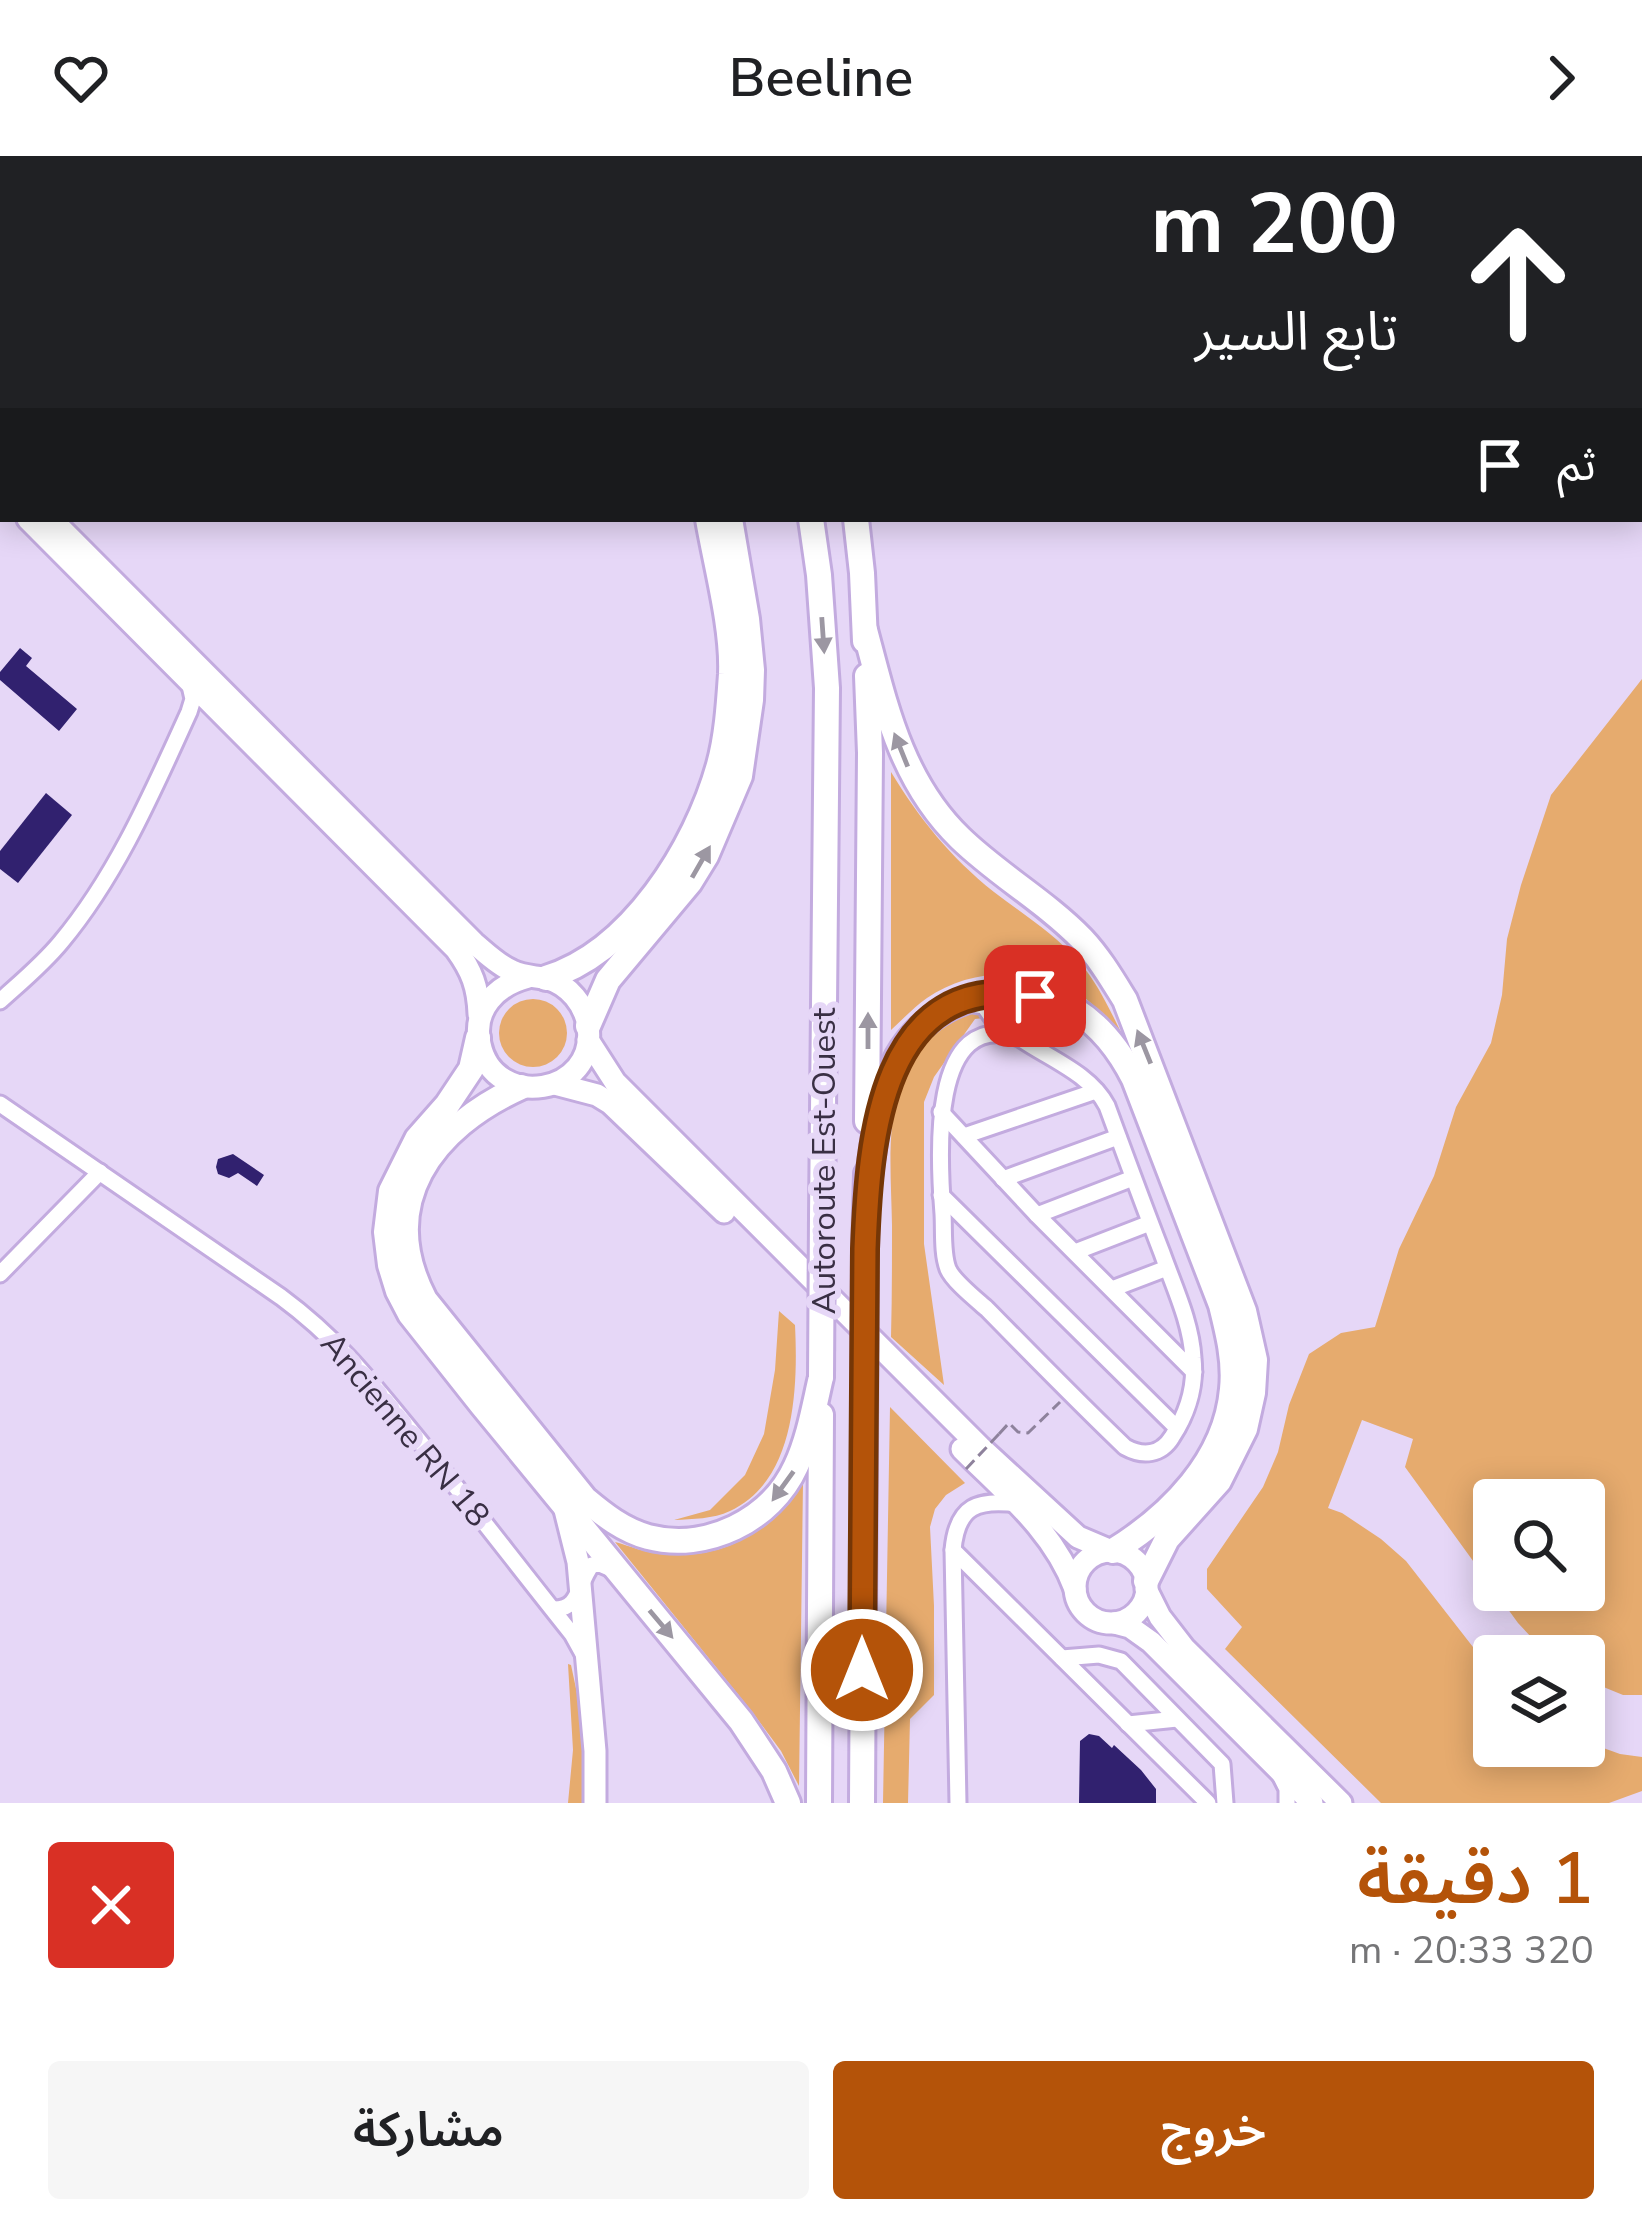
<!DOCTYPE html>
<html lang="ar">
<meta charset="utf-8">
<style>
body{margin:0;font-family:"Nunito Sans","Noto Sans Arabic",sans-serif;background:#f6f6f6;color:#202124;direction:rtl;height:100vh;display:flex;flex-direction:column;font-size:45px;white-space:nowrap}
*{box-sizing:border-box;margin:0}
p{font-size:39px;color:#757577}
.icon{flex:none;width:66px;height:66px;fill:none;stroke:currentColor;stroke-width:2;stroke-linecap:round;stroke-linejoin:round}
.map{position:relative;height:1647px;overflow:hidden;direction:ltr}
.panel{display:flex;flex-direction:column;background:#fff;flex:1}
.panel>*{flex:none}
.banner{position:absolute;left:0px;top:0px;width:1644px;height:366px;box-shadow:0 6px 30px #0003;direction:rtl;background:#202124;color:#fff;overflow:hidden}
.controls{position:absolute;left:1473px;top:1323px;display:grid;gap:24px}
.controls a{display:grid;place-items:center;width:132px;height:132px;border-radius:12px;background:#fff;box-shadow:0 6px 30px #0003;font-size:60px}
.pin{position:absolute;display:grid;place-items:center;width:102px;height:102px;color:#fff;margin:-51px;border-radius:24px;box-shadow:0 6px 18px #0006}
.me{position:absolute;width:132px;margin:-66px;rotate:0deg;stroke-linejoin:round;filter:drop-shadow(0 0 9px #0008)}
.turn{display:flex;align-items:center;gap:42px;height:252px;padding:0 48px;font-size:54px}
.turn .icon{width:156px;height:156px;stroke-width:2.5}
.turn b{display:block;font-size:84px;line-height:102px}
.then{display:flex;align-items:center;height:114px;padding:0 48px;background:#0003;gap:24px;font-size:45px}
.round{display:grid;place-items:center;flex:none;width:126px;height:126px;border-radius:12px;background:#f6f6f6}
.overview{display:flex;align-items:center;justify-content:space-between;height:204px;padding:0 48px}
h1{font-size:72px;font-weight:600;line-height:90px;color:#b45309}
.button{display:flex;gap:24px;margin-top:auto;padding:24px 48px}
.button a{flex:1;height:138px;border-radius:12px;background:#b45309;color:#fff;font-size:48px;font-weight:600;line-height:138px;text-align:center}
.button a+a{background:#f6f6f6;color:#202124}
header{display:flex;justify-content:space-between;align-items:center;height:156px;padding:0 48px;background:#fff;font-size:54px;font-weight:600}
.map>svg:first-child{display:block}
.green{fill:#e6ab6e;fill-rule:evenodd}
.building{fill:#31216f}
.lines{fill:none;stroke-linecap:round;stroke-linejoin:round}
.minor-casing{stroke:#c3abdf;stroke-width:21}
.major-casing{stroke:#c3abdf;stroke-width:27}
.highway-casing{stroke:#c3abdf;stroke-width:30}
.path{stroke:#8e829c;stroke-width:3;stroke-dasharray:12 6;stroke-linecap:butt}
.minor{stroke:#fff;stroke-width:15}
.major{stroke:#fff;stroke-width:21}
.highway{stroke:#fff;stroke-width:24}
.highway-bridge-casing{stroke:#c3abdf;stroke-width:30;stroke-linecap:butt}
.path-bridge{stroke:#8e829c;stroke-width:3;stroke-dasharray:12 6;stroke-linecap:butt}
.highway-bridge{stroke:#fff;stroke-width:24}
.oneway{fill:#9c97a2}
.route-casing{stroke:#753606;stroke-width:30}
.route{stroke:#b45309;stroke-width:21}
.labels{text-anchor:middle;stroke-width:12;stroke-linejoin:round;paint-order:stroke}
.street-label{font-size:33px;fill:#392f44;stroke:#e6d7f7}
</style>
<header><svg class="icon" aria-label="forward" viewBox="0 0 24 24"><path d="M9 5l7 7-7 7"/></svg>Beeline<svg class="icon" aria-label="heart" viewBox="0 0 24 24"><path d="M12 20l-8-8c-3-5 5-10 8-4 3-6 11-1 8 4z"/></svg></header>
<div class="map">
<svg width="1642" height="1647" viewBox="0 0 1642 1647">
<rect width="100%" height="100%" fill="#e6d7f7"/>
<g class="green">
<path d="M1642,523V1539H1623L1584,1523V1500H1549L1518,1467L1405,1311L1413,1283L1362,1264L1328,1352L1342,1357L1381,1383L1406,1405L1494,1518V1590H1584V1585L1620,1598L1642,1601V1635L1609,1647H1381L1225,1493L1242,1471L1207,1433V1413L1263,1331L1278,1296L1289,1249L1309,1198L1341,1177L1375,1171L1399,1093L1434,1020L1456,951L1491,887L1502,839L1507,783L1521,729L1551,639ZM1494,1344H1584V1434H1494Z"/>
<path d="M891,616C919,662 950,701 994,736C1024,759 1055,778 1080,807C1100,830 1113,861 1127,888C1113,870 1099,852 1081,839C1036,809 970,812 927,842C914,851 903,863 891,874Z"/>
<circle cx="533" cy="877" r="34"/>
<path d="M978,856L984,862L975,863L934,921L924,946V1088L944,1229L891,1181C892,1144 892,1106 892,1069C891,1003 880,922 936,876C949,865 961,858 978,856Z"/>
<path d="M779,1155L795,1169C798,1231 796,1325 730,1355C713,1363 693,1363 674,1364L710,1354L745,1319L764,1278L775,1214Z"/>
<path d="M890,1251L965,1327L946,1339L935,1353L930,1371L934,1450V1539L910,1563L908,1647H883Z"/>
<path d="M803,1326L799,1630L781,1595L753,1557L615,1386C630,1390 646,1397 661,1398C725,1404 767,1377 803,1326Z"/>
<path d="M568,1508L571,1509L581,1556L584,1647H568L573,1594Z"/>
</g>
<g class="building">
<path d="M20,492L32,502L26,510L77,553L59,575L0,524V516Z"/>
<path d="M46,637L72,659L18,727L0,713V695Z"/>
<path d="M233,998L264,1019L257,1030L238,1017L229,1022L218,1018L216,1011L218,1003Z"/>
<path d="M1089,1578L1099,1580L1112,1592L1114,1589L1141,1614L1156,1633V1647H1079L1080,1585Z"/>
</g>
<g class="lines">
<defs>
<g id="minor">
<path d="M0,845C21,826 43,808 61,786C117,719 153,635 189,556L193,543L189,525"/>
<path d="M967,847L984,850L996,867L1006,872C1036,898 1088,913 1107,950C1125,999 1143,1048 1162,1097C1174,1131 1191,1166 1193,1202C1196,1230 1187,1258 1172,1281C1161,1299 1143,1301 1125,1291C1078,1246 1033,1200 987,1153C977,1144 953,1125 948,1113C942,1098 944,1074 943,1058C939,1007 927,847 1022,883"/>
<path d="M0,948L281,1141C338,1183 372,1227 416,1281C469,1346 520,1413 572,1478L583,1498"/>
<path d="M941,956L1037,1059L1194,1216"/>
<path d="M964,980L1096,935"/>
<path d="M1003,1023L1118,981"/>
<path d="M941,1039L1177,1272"/>
<path d="M1037,1059L1133,1022"/>
<path d="M1075,1096L1150,1067"/>
<path d="M0,1118L100,1016"/>
<path d="M1112,1133L1167,1112"/>
<path d="M953,1394L1208,1647"/>
<path d="M553,1453C581,1454 577,1427 592,1409L600,1408L614,1414"/>
<path d="M1062,1502L1099,1499L1121,1505L1222,1608L1225,1647"/>
<path d="M1128,1568L1177,1563"/>
<path d="M1280,1619L1287,1633V1647"/>
<path d="M958,1647L953,1394C957,1349 978,1343 1018,1348"/>
</g>
<g id="major">
<path d="M0,312L3,315"/>
<path d="M0,335L3,338"/>
<path d="M28,363L456,793C472,815 478,831 479,858"/>
<path d="M51,363L474,787C486,797 498,809 512,815C524,821 535,820 548,823C569,829 585,849 588,870C598,939 494,956 480,888C472,853 497,829 528,821"/>
<path d="M588,884L615,926L980,1291L1078,1381L1111,1395"/>
<path d="M555,928L597,939L610,947L724,1056"/>
<path d="M962,1293C1005,1336 1054,1375 1075,1433"/>
<path d="M564,1350L578,1406L595,1595V1647"/>
<circle cx="1111" cy="1431" r="36"/>
<path d="M1146,1433L1160,1461L1184,1492L1341,1647"/>
<path d="M1115,1467L1130,1471L1151,1486L1312,1647"/>
</g>
<g id="highway">
<path d="M639,0L640,3"/>
<path d="M662,0V3"/>
<path d="M732,0L733,3"/>
<path d="M775,0L776,3"/>
<path d="M811,363L819,419L827,532L822,1061"/>
<path d="M856,363L862,417L865,485"/>
<path d="M865,474C885,549 901,625 960,682C998,719 1045,745 1082,783C1099,801 1112,823 1125,844L1244,1155L1255,1204L1253,1237L1245,1273L1219,1325L1167,1383L1146,1425"/>
<path d="M867,520L870,597L867,965"/>
<path d="M546,822C631,796 696,692 719,609C727,580 729,547 731,518C733,471 716,410 708,363"/>
<path d="M588,870L608,824L690,726L706,700L740,620L751,544L752,514L747,463L730,363"/>
<path d="M478,882L471,913L447,949L417,983L391,1035L386,1076L390,1109L398,1135L410,1158L482,1249L741,1565L774,1615L788,1647"/>
<path d="M521,931C432,971 374,1047 425,1144L585,1343C604,1359 623,1374 648,1381C706,1396 771,1365 796,1310C809,1282 814,1251 821,1221"/>
<path d="M867,1034C874,991 877,939 898,900C932,840 1016,818 1075,854C1102,871 1120,895 1134,923L1221,1149C1228,1177 1235,1205 1232,1233C1226,1304 1170,1360 1113,1395"/>
<path d="M865,1093L867,1018"/>
<path d="M819,1647L821,1259"/>
<path d="M862,1647L864,1291"/>
</g>
</defs>
<use href="#minor" class="minor-casing"/>
<use href="#major" class="major-casing"/>
<use href="#highway" class="highway-casing"/>
<g class="path">
<path d="M141,3L166,0"/>
<path d="M0,20L3,19"/>
<path d="M999,1278L1009,1267L1018,1276L1028,1277L1060,1246"/>
</g>
<use href="#minor" class="minor"/>
<use href="#major" class="major"/>
<use href="#highway" class="highway"/>
<defs>
<g id="highway-bridge">
<path d="M821,1221L822,1061"/>
<path d="M864,1291L865,1093"/>
</g>
</defs>
<use href="#highway-bridge" class="highway-bridge-casing"/>
<path class="path-bridge" d="M966,1313L999,1278"/>
<use href="#highway-bridge" class="highway-bridge"/>
</g>
<defs><path id="oneway-solid" d="M-6-.8H1V-3.2L6.5 0L1 3.2V.8H-6Z" transform="scale(3)"/></defs>
<g class="oneway">
<use href="#oneway-solid" transform="translate(823 479) rotate(86)"/>
<use href="#oneway-solid" transform="translate(901 594) rotate(-112)"/>
<use href="#oneway-solid" transform="translate(701 706) rotate(-60)"/>
<use href="#oneway-solid" transform="translate(868 875) rotate(-90)"/>
<use href="#oneway-solid" transform="translate(1144 891) rotate(-112)"/>
<use href="#oneway-solid" transform="translate(783 1330) rotate(126)"/>
<use href="#oneway-solid" transform="translate(661 1468) rotate(50)"/>
</g>
<g class="lines">
<defs>
<path id="route" d="M862,1514L865,1093C869,984 880,814 1035,840"/>
</defs>
<use href="#route" class="route-casing"/>
<use href="#route" class="route"/>
</g>
<g class="labels">
<g class="street-label">
<text transform="translate(823 1005) rotate(-90)" y="12">Autoroute Est-Ouest</text>
<text transform="translate(406 1273) rotate(50)" y="12">Ancienne RN 18</text>
</g>
</g>
</svg>
<div class="controls">
<a><svg class="icon" aria-label="search" viewBox="0 0 24 24"><circle cx="10" cy="10" r="6"/><path d="M15 15l6 6"/></svg></a>
<a><svg class="icon" aria-label="layers" viewBox="0 0 24 24"><path d="M12 4l9 5-9 5-9-5zM3 14l9 5 9-5"/></svg></a>
</div>
<div class="pin" style="left:1035px;top:840px;background:#d93025"><svg class="icon" aria-label="arrive" viewBox="0 0 24 24"><path d="M6 21V4h12l-3 4 3 4H6"/></svg></div>
<svg class="me" style="left:862px;top:1514px" viewBox="-20 -20 40 40"><circle r="17" fill="#b45309" stroke="#fff" stroke-width="3"/><path d="M0-11L8 9 0 5-8 9z" fill="#fff"/></svg>
<div class="banner">
<div class="turn"><svg class="icon" aria-label="ahead" viewBox="0 0 24 24"><path d="M12 20V5M6 11l6-6 6 6"/></svg><div><b>200 m</b>تابع السير</div></div>
<div class="then">ثم<svg class="icon" aria-label="arrive" viewBox="0 0 24 24"><path d="M6 21V4h12l-3 4 3 4H6"/></svg></div>
</div>
</div>
<section class="panel">
<div class="overview"><div><h1>1 دقيقة</h1><p>320 m · 20:33</p></div><a class="round" style="background:#d93025;color:#fff"><svg class="icon" aria-label="close" viewBox="0 0 24 24"><path d="M6 6l12 12M18 6L6 18"/></svg></a></div>
<div class="button"><a>خروج</a><a>مشاركة</a></div>
</section>
